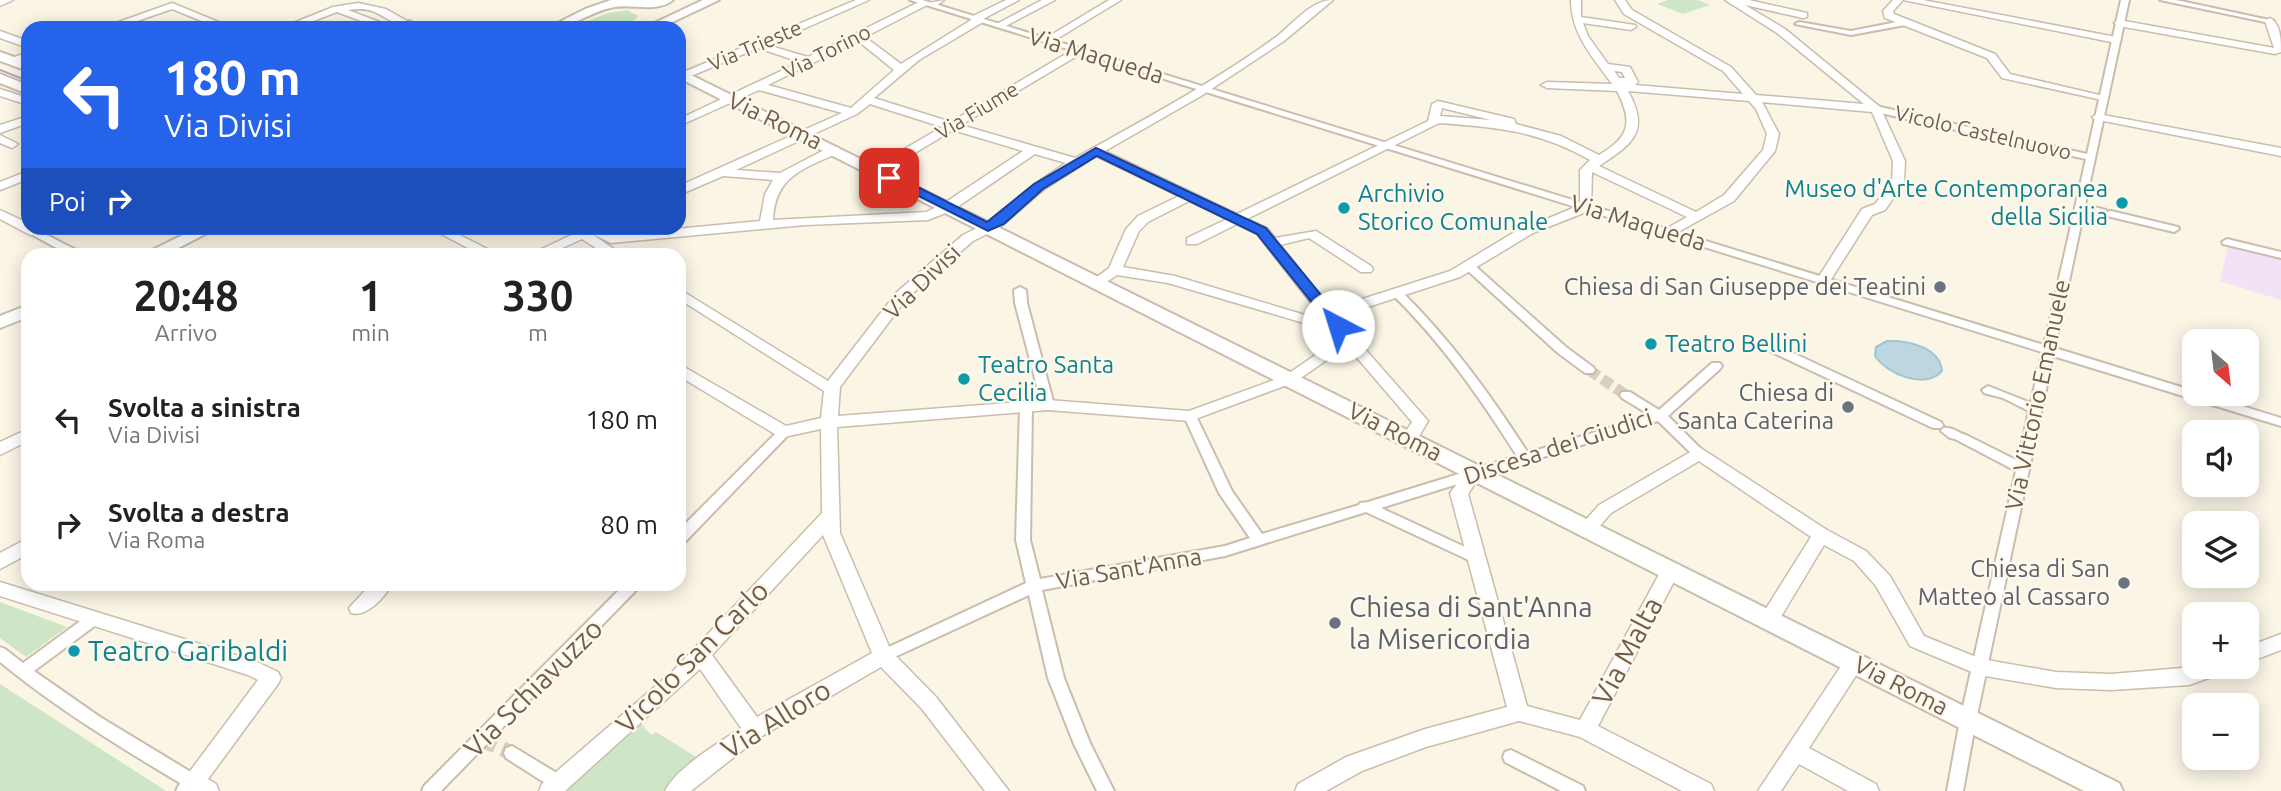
<!DOCTYPE html>
<html lang="it">
<meta charset="utf-8">
<style>
body{margin:0;font-family:Ubuntu,sans-serif;background:#f2f2f2;color:#222;height:100vh;display:flex;flex-direction:column;font-size:26px;white-space:nowrap}
*{box-sizing:border-box;margin:0}
p{font-size:23px;color:#767676}
.icon{flex:none;width:38px;height:38px;fill:none;stroke:currentColor;stroke-width:2;stroke-linecap:round;stroke-linejoin:round}
.map{position:relative;flex:1;overflow:hidden}
.details{position:absolute;left:21px;top:248px;width:665px;height:343px;display:flex;flex-direction:column;background:#fff;border-radius:21px;box-shadow:0 4px 18px #0003}
.details>*{flex:none}
.top-card{position:absolute;left:21px;top:21px;width:665px;height:214px;border-radius:21px;box-shadow:0 4px 18px #0003;background:#2563eb;color:#fff;overflow:hidden}
.needle{width:46px;rotate:152deg}
.fabs{position:absolute;left:2182px;top:329px;display:grid;gap:14px}
.fabs a{display:grid;place-items:center;width:77px;height:77px;border-radius:14px;background:#fff;box-shadow:0 4px 18px #0003;font-size:35px}
.pin{position:absolute;display:grid;place-items:center;width:60px;height:60px;color:#fff;margin:-30px;border-radius:14px;box-shadow:0 4px 10px #0006}
.me{position:absolute;width:77px;margin:-38px;rotate:320deg;stroke-linejoin:round;filter:drop-shadow(0 0 5px #0008)}
.turn{display:flex;align-items:center;gap:24px;height:147px;padding:0 28px;font-size:32px}
.turn .icon{width:91px;height:91px;stroke-width:2.5}
.turn b{display:block;font-size:49px;line-height:60px}
.then{display:flex;align-items:center;height:66px;padding:0 28px;background:#0003;gap:14px;font-size:26px}
.eta{display:flex;justify-content:space-evenly;align-items:center;height:119px;text-align:center}
.eta b{font-size:42px;font-weight:600;line-height:49px}
ul{padding:0;list-style:none}
li{display:flex;align-items:center;gap:21px;height:105px;padding:0 28px}
li div{flex:1}
li b{display:block;font-size:26px}
li em{font-style:normal}
.map>svg:first-child{display:block}
.education{fill:#f2e2f6}
.green{fill:#cee6c5}
.water{fill:#bcd7e2;stroke:#a3c5d2;stroke-width:2}
.lines{fill:none;stroke-linecap:round;stroke-linejoin:round}
.pedestrian-tunnel-far1{stroke:#d8cfbf;stroke-width:11;stroke-dasharray:11 5;stroke-linecap:butt}
.pedestrian-tunnel{stroke:#d8cfbf;stroke-width:15;stroke-dasharray:15 7;stroke-linecap:butt}
.minor-tunnel{stroke:#d8cfbf;stroke-width:15;stroke-dasharray:15 7;stroke-linecap:butt}
.pedestrian-casing{stroke:#cabdad;stroke-width:4}
.minor-casing{stroke:#cabdad;stroke-width:3}
.tertiary-casing{stroke:#cabdad;stroke-width:4}
.pedestrian{fill:#fff;fill-rule:evenodd}
.minor{fill:#fff;fill-rule:evenodd}
.tertiary{fill:#fff;fill-rule:evenodd}
.tram{stroke:#b9a5c2;stroke-width:2}
.route{fill:#2563eb;stroke:#184099;stroke-width:2}
.culture-dot{fill:#0f9aa8;stroke:#fdf8eb;stroke-width:2.5}
.worship-dot{fill:#6b7280;stroke:#fdf8eb;stroke-width:2.5}
.labels{text-anchor:middle;stroke-width:5;stroke-linejoin:round;paint-order:stroke}
.far-street-label{font-size:21px;fill:#705e4d;stroke:#fdf8eb}
.street-label{font-size:24px;fill:#705e4d;stroke:#fdf8eb}
.culture-label{font-size:24px;fill:#0d838f;stroke:#fdf8eb;text-anchor:start}
.worship-label{font-size:24px;fill:#5b616d;stroke:#fdf8eb;text-anchor:end}
.near-worship-label{font-size:28px;fill:#5b616d;stroke:#fdf8eb;text-anchor:start}
.near-culture-label{font-size:28px;fill:#0d838f;stroke:#fdf8eb;text-anchor:start}
.near-street-label{font-size:28px;fill:#705e4d;stroke:#fdf8eb}
</style>
<div class="map">
<svg width="2281" height="791" viewBox="0 0 2281 791">
<rect width="100%" height="100%" fill="#faf5e5"/>
<path class="education" d="M2228,246L2281,257V300L2220,281Z"/>
<g class="green">
<path d="M1668,0H1698L1710,5L1683,14L1657,4Z"/>
<path d="M627,10L638,16L626,28H570L608,13Z"/>
<path d="M0,602L67,627L26,657L0,638Z"/>
<path d="M0,684L166,791H0Z"/>
<path d="M637,719L651,735L656,732L698,758L663,791H553Z"/>
</g>
<path class="water" d="M1887,341C1907,340 1940,347 1942,371C1925,390 1887,374 1875,356L1876,347Z"/>
<g class="lines">
<path class="pedestrian-tunnel-far1" d="M1589,370L1626,395"/>
<path class="pedestrian-tunnel" d="M482,740L512,753"/>
<path class="minor-tunnel" d="M679,387L683,385"/>
<defs>
<g id="pedestrian">
<path d="M910,0H922L2044,345L2086,159L1876,112L1872,109L1876,106L2087,154L2121,0H2129L2085,205L2106,210L2107,212L2102,215L2084,210L2055,348L2194,391V394H2203L2281,418V426L2053,356L1976,720L1963,791H1947L1960,720L2016,471L1955,439L1950,438L1941,431L1943,428C1952,426 1958,433 1966,435L2018,461L2029,411L2003,398L1984,393L1982,390L1988,386L2031,403L2042,352Z"/>
<path d="M2160,0H2176L2274,21L2270,23Z"/>
<path d="M1902,21H1905V25L1851,35L1795,24L1799,22L1851,31Z"/>
<path d="M2111,211L2178,227L2179,229L2174,232L2107,216V212Z"/>
<path d="M35,229L84,254L85,256H71L31,234L30,232Z"/>
<path d="M2227,239L2281,252V258L2223,244L2222,242Z"/>
<path d="M1470,264L1474,265L1566,347L1593,367L1595,370L1593,373H1585L1558,353L1466,269L1465,267L1466,265Z"/>
<path d="M1020,287L1026,290L1027,303L1054,405L1048,409L1042,405L1015,303L1014,290Z"/>
<path d="M1396,289L1400,290C1450,339 1490,394 1528,453L1650,415L1622,398L1620,395L1622,392H1630L1659,410L1712,363H1720L1722,366L1720,369L1668,416L1705,453L1704,456H1694L1658,421L1381,508L1480,554L1482,558L1480,562L1475,563L1366,512L1225,556L1042,590L1064,678L1090,743L1114,791H1097L1074,744L1048,678L1029,595L888,660L883,662L878,660L875,656L878,652L1026,583L1016,540L1020,406L1022,403L1026,402L1032,406L1030,540L1040,579L1225,546L1250,538L1219,493L1184,416L1190,412L1196,416L1232,491L1262,534L1359,505L1360,503L1368,502L1517,456C1480,398 1442,343 1392,294L1390,292Z"/>
<path d="M1767,341L1941,422L1943,425L1941,428H1933L1763,348L1761,345Z"/>
<path d="M784,428L790,432L788,435L684,543L679,544V530L780,429Z"/>
<path d="M625,584H642L441,791H422L424,786Z"/>
<path d="M95,612L100,614L102,618L100,622L34,671L100,717L199,777L201,782L195,791H176L180,783C118,746 56,708 0,662V647L5,649L23,663L90,614Z"/>
<path d="M512,746L565,778L567,783L565,788L559,790L553,788L506,758L504,753L506,748Z"/>
<path d="M1511,750L1583,786L1585,791H1561L1505,762L1503,757L1505,752Z"/>
</g>
<g id="minor">
<path d="M0,0H13L0,6Z"/>
<path d="M856,0H869L767,45L808,57L921,1L929,3L944,0L935,7L927,5L865,37L901,64L971,20V17L1006,0H1019L983,19V22L919,60L874,98L951,122L1074,49H1082V53L961,125L1075,158C1143,120 1213,83 1276,37C1293,24 1311,0 1333,0L1284,41L1201,96L1105,151L1237,214L1428,121L1432,104L1438,101L1514,119L1516,124L1561,136L1599,155C1630,137 1633,122 1617,91L1547,88L1541,85L1547,82L1612,84C1592,56 1571,34 1571,0H1581V17L1635,25L1636,27L1631,30L1583,23L1588,36L1608,64L1630,67L1638,82L1635,85L1743,94L1723,71L1624,14L1615,0H1625L1632,10L1731,67L1756,95L1864,104L1777,33L1725,0H1749L1807,13V17L1803,18L1745,5L1785,29L1880,107L1905,161L1904,183L1885,210L1872,215L1828,284L1823,285L1816,281L1862,209L1875,204L1892,183L1893,161L1872,112L1762,102L1779,134L1775,151L1734,201L1669,237L1662,233L1664,230L1687,217L1592,172L1591,210L1533,233L1460,277L1337,317L1428,421L1415,443L1409,444L1401,439L1412,422L1347,346L1295,382L1190,421L1048,410L837,427L840,533L891,651L936,697L1009,791H985L922,709L881,667L757,739L691,791H665C676,768 720,742 741,728L700,669L565,791H539L542,784L672,672L822,513L821,429L784,437L778,436L679,376V364L786,426L821,418L824,391L679,299V289L828,381L897,292L963,235L989,222L1035,184L1066,163L1035,154L953,210L928,220L805,225L611,243L592,234L624,256H608L582,239L545,256H527L586,228H602L613,235L760,221L765,194L773,180L723,176L679,195V186L842,113L759,90L679,126V119L800,62L758,48L679,81V74ZM858,41L894,70L851,108L768,85ZM1614,71L1622,72L1625,78H1619ZM1628,91L1749,101L1756,109L1767,134L1763,150L1724,195L1696,212L1599,166C1632,144 1651,132 1628,91ZM870,104L942,127L872,168V174H880L953,130L1023,151L943,204L926,212L773,220C775,176 803,169 838,153V147H830L780,173L736,170L857,114ZM1442,108L1491,120L1440,116ZM1439,123C1496,127 1540,131 1590,160L1580,170V205L1513,233L1450,271L1331,309L1280,245L1309,238L1361,272H1371L1373,269L1371,266L1316,231L1275,238L1267,228L1247,219ZM1096,156L1179,196L1138,216L1126,229L1109,268L1090,282L1092,285H1102L1117,275L1168,283L1304,323L1324,320L1340,338L1285,376L1189,411L1048,400L838,416L840,387L907,298L973,241L999,228L1043,190ZM1189,201L1227,219L1187,238V244H1197L1237,224L1257,234L1318,312L1305,315L1175,276L1123,267L1139,231L1148,222ZM823,535L872,653L757,717L712,655Z"/>
<path d="M1042,0H1055L1002,28L993,26Z"/>
<path d="M1109,0H1121L1050,43L1041,41Z"/>
<path d="M1893,0H1903L1893,11L1894,14L1995,54L2010,74L2108,97L2102,100L2002,78L1987,58L1885,18L1883,11Z"/>
<path d="M1903,0H1923L2116,37L2121,40L2116,43Z"/>
<path d="M172,3L233,28H219L172,9L117,28H102Z"/>
<path d="M358,3L386,9L414,25C403,32 384,15 372,11C364,8 356,9 348,10L395,28H380L337,12L295,28H281L333,7Z"/>
<path d="M2270,18C2281,24 2281,40 2281,52L2275,54L2119,26L2114,23L2119,20L2274,48L2265,21Z"/>
<path d="M0,31L28,41V48L0,38Z"/>
<path d="M28,52V58L12,63L7,60Z"/>
<path d="M0,89L28,98V105L0,96Z"/>
<path d="M2098,114L2281,148V156L2094,119L2092,117Z"/>
<path d="M28,116V123L0,133V125Z"/>
<path d="M0,135L18,144L12,148L0,143Z"/>
<path d="M28,171V179L0,190V182Z"/>
<path d="M0,210L28,223V228H36L42,232L40,235H30L0,219Z"/>
<path d="M430,228H446L501,256H483Z"/>
<path d="M28,429V441L0,455V442Z"/>
<path d="M1699,447L1827,530L1866,551L1890,576L1924,636L1981,659L2056,672L2111,674L2194,667H2226L2223,673L2189,685L2111,690L2056,688L1979,675L1910,646L1876,586L1854,561L1824,545L1776,625L1769,627L1762,625L1759,620L1762,615L1811,537L1699,461L1611,513L1592,535H1580L1577,530L1599,505Z"/>
<path d="M1474,467L1480,469L1482,473L1468,494L1527,706L1580,720L1663,567L1670,565L1677,567L1679,572L1598,726L1711,784L1714,791H1682L1580,737L1519,721L1426,747L1362,771L1326,791H1295L1298,784L1346,757L1425,729L1507,707L1450,493L1468,469Z"/>
<path d="M28,538V554L0,569V553Z"/>
<path d="M0,582L255,661L278,672L281,678L278,684L208,779L216,784L219,791H189L182,782L258,680L248,675L0,596Z"/>
<path d="M371,584H392C385,597 366,618 351,613L349,608Z"/>
<path d="M2281,634V650L2247,663V647Z"/>
<path d="M1854,655L1861,657L1864,663L1809,748L1876,784L1879,791H1848L1799,764L1781,791H1758L1847,657Z"/>
</g>
<g id="tertiary">
<path d="M611,0H673C657,13 633,4 615,7C589,11 575,28 548,28L585,9Z"/>
<path d="M703,0H719L660,28H644Z"/>
<path d="M409,21L425,28H394Z"/>
<path d="M0,52L28,62V71L0,61Z"/>
<path d="M679,69L2119,783L2123,791H2084L679,78Z"/>
<path d="M0,74L28,85V94L0,83Z"/>
<path d="M197,228H217L163,256H140Z"/>
<path d="M28,305V317L0,328V316Z"/>
</g>
</defs>
<use href="#pedestrian" class="pedestrian-casing"/>
<use href="#minor" class="minor-casing"/>
<use href="#tertiary" class="tertiary-casing"/>
<use href="#pedestrian" class="pedestrian"/>
<use href="#minor" class="minor"/>
<use href="#tertiary" class="tertiary"/>
<path class="tram" d="M0,70L28,81"/>
</g>
<path class="route" d="M1096,148L1266,228L1344,323L1346,326L1344,329H1333L1257,234L1097,156L1043,189L1004,224L988,231L883,178L885,175H894L987,222L1034,184Z"/>
<g class="culture-dot">
<circle cx="2122" cy="203" r="7"/>
<circle cx="1344" cy="208" r="7"/>
<circle cx="1651" cy="344" r="7"/>
<circle cx="964" cy="379" r="7"/>
<circle cx="74" cy="651" r="7"/>
</g>
<g class="worship-dot">
<circle cx="1940" cy="287" r="7"/>
<circle cx="1848" cy="407" r="7"/>
<circle cx="2124" cy="583" r="7"/>
<circle cx="1335" cy="623" r="7"/>
</g>
<g class="labels">
<g class="far-street-label">
<text transform="translate(755 46) rotate(-23)" y="7">Via Trieste</text>
<text transform="translate(827 52) rotate(-27)" y="7">Via Torino</text>
<text transform="translate(977 111) rotate(-31)" y="7">Via Fiume</text>
<text transform="translate(1983 133) rotate(13)" y="7">Vicolo Castelnuovo</text>
</g>
<g class="street-label">
<text transform="translate(1096 56) rotate(17)" y="8">Via Maqueda</text>
<text transform="translate(775 121) rotate(26)" y="8">Via Roma</text>
<text transform="translate(1638 223) rotate(17)" y="8">Via Maqueda</text>
<text transform="translate(922 282) rotate(-44)" y="8">Via Divisi</text>
<text transform="translate(2038 395) rotate(-78)" y="8">Via Vittorio Emanuele</text>
<text transform="translate(1395 432) rotate(27)" y="8">Via Roma</text>
<text transform="translate(1558 447) rotate(-18)" y="8">Discesa dei Giudici</text>
<text transform="translate(1129 569) rotate(-10)" y="8">Via Sant'Anna</text>
<text transform="translate(1901 686) rotate(27)" y="8">Via Roma</text>
</g>
<g class="culture-label">
<text x="2108" y="197" text-anchor="end">Museo d'Arte Contemporanea<tspan x="2108" dy="28">della Sicilia</tspan></text>
<text x="1358" y="202">Archivio<tspan x="1358" dy="28">Storico Comunale</tspan></text>
<text x="1665" y="352">Teatro Bellini</text>
<text x="978" y="373">Teatro Santa<tspan x="978" dy="28">Cecilia</tspan></text>
</g>
<g class="worship-label">
<text x="1926" y="295">Chiesa di San Giuseppe dei Teatini</text>
<text x="1834" y="401">Chiesa di<tspan x="1834" dy="28">Santa Caterina</tspan></text>
<text x="2110" y="577">Chiesa di San<tspan x="2110" dy="28">Matteo al Cassaro</tspan></text>
</g>
<g class="near-worship-label">
<text x="1349" y="617">Chiesa di Sant'Anna<tspan x="1349" dy="32">la Misericordia</tspan></text>
</g>
<g class="near-culture-label">
<text x="88" y="661">Teatro Garibaldi</text>
</g>
<g class="near-street-label">
<text transform="translate(1627 651) rotate(-62)" y="10">Via Malta</text>
<text transform="translate(692 657) rotate(-45)" y="10">Vicolo San Carlo</text>
<text transform="translate(533 688) rotate(-45)" y="10">Via Schiavuzzo</text>
<text transform="translate(776 719) rotate(-32)" y="10">Via Alloro</text>
</g>
</g>
</svg>
<div class="fabs">
<a><svg class="needle" viewBox="-14 -14 28 28"><path d="M0-13l5 13h-10z" fill="#e53935"/><path d="M0 13l5-13h-10z" fill="#767676"/></svg></a>
<a><svg class="icon" aria-label="sound" viewBox="0 0 24 24"><path d="M4 9h4l5-4v14l-5-4H4zM17 9q2 3 0 6"/></svg></a>
<a><svg class="icon" aria-label="layers" viewBox="0 0 24 24"><path d="M12 4l9 5-9 5-9-5zM3 14l9 5 9-5"/></svg></a>
<a>+</a>
<a>−</a>
</div>
<div class="pin" style="left:889px;top:178px;background:#d93025"><svg class="icon" aria-label="arrive" viewBox="0 0 24 24"><path d="M6 21V4h12l-3 4 3 4H6"/></svg></div>
<svg class="me" style="left:1338px;top:326px" viewBox="-20 -20 40 40"><circle r="19" fill="#fff"/><path d="M0-13L10 11 0 6-10 11z" fill="#2563eb"/></svg>
<div class="top-card">
<div class="turn"><svg class="icon" aria-label="left" viewBox="0 0 24 24"><path d="M17 20v-9H6M10 6l-5 5 5 5"/></svg><div><b>180 m</b>Via Divisi</div></div>
<div class="then">Poi<svg class="icon" aria-label="right" viewBox="0 0 24 24"><path d="M7 20v-9h11M14 6l5 5-5 5"/></svg></div>
</div>
<section class="details">
<div class="eta">
<div><b>20:48</b><p>Arrivo</p></div>
<div><b>1</b><p>min</p></div>
<div><b>330</b><p>m</p></div>
</div>
<ul>
<li><svg class="icon" aria-label="left" viewBox="0 0 24 24"><path d="M17 20v-9H6M10 6l-5 5 5 5"/></svg><div><b>Svolta a sinistra</b><p>Via Divisi</p></div><em>180 m</em></li>
<li><svg class="icon" aria-label="right" viewBox="0 0 24 24"><path d="M7 20v-9h11M14 6l5 5-5 5"/></svg><div><b>Svolta a destra</b><p>Via Roma</p></div><em>80 m</em></li>
</ul>
</section>
</div>
